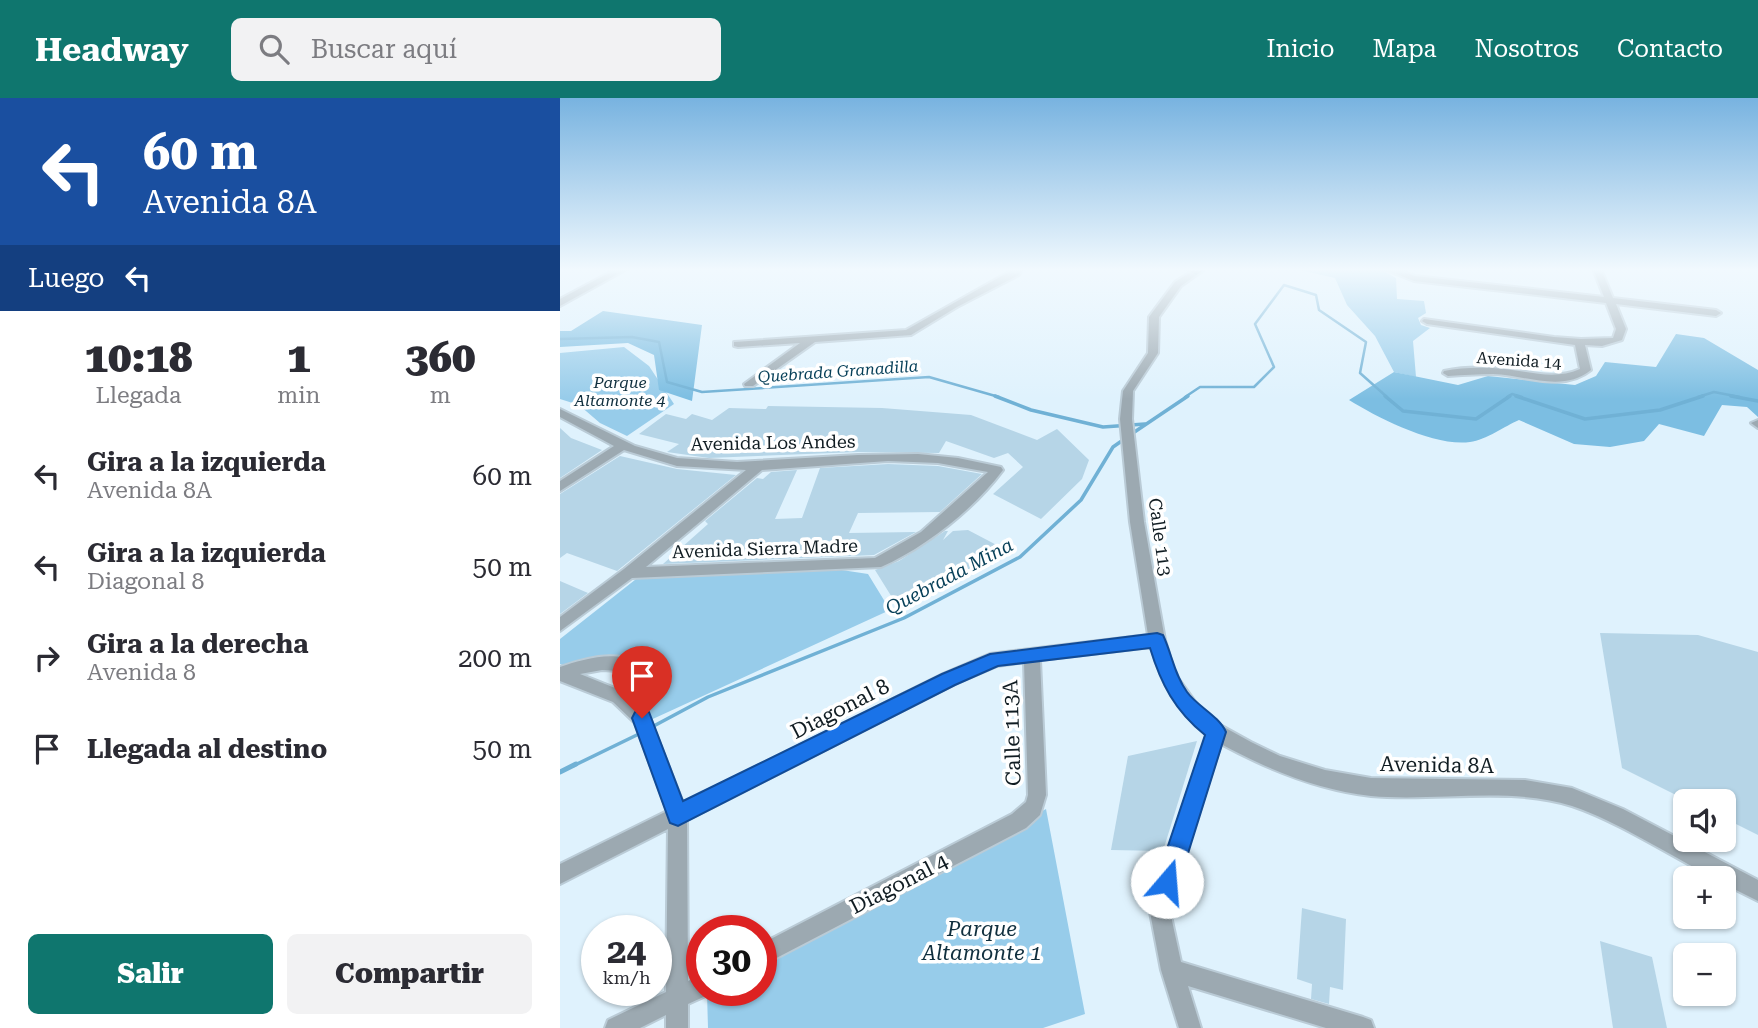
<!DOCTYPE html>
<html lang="es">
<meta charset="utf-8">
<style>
body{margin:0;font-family:"Roboto Serif",serif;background:#f2f2f3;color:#2b2b33;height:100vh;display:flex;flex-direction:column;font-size:26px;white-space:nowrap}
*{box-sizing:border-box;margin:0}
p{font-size:23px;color:#7c7c81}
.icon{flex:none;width:38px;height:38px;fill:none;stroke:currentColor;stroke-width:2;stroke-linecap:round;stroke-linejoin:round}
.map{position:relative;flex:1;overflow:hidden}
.panel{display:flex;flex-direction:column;background:#fff;width:560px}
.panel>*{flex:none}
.banner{background:#1a4fa0;color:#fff;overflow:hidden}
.controls{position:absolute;left:1113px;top:691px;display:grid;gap:14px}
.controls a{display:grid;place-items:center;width:63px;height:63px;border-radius:10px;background:#fff;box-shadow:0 2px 5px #0004;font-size:35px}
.speed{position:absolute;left:21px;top:817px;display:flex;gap:14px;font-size:35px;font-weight:700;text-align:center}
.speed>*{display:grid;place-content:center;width:91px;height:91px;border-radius:50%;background:#fff;box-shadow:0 2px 5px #0004;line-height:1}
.speed small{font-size:18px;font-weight:400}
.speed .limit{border:10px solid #d22;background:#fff;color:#111}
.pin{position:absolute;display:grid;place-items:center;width:60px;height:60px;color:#fff;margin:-72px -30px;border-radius:50% 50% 50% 0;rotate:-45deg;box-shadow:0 0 7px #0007}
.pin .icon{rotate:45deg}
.me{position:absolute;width:77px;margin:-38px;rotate:18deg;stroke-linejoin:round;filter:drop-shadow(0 0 5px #0008)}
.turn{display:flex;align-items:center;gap:24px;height:147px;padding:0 28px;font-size:32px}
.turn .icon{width:91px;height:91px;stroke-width:2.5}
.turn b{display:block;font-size:49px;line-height:60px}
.then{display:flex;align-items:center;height:66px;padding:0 28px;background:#0003;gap:14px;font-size:26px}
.eta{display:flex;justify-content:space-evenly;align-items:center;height:119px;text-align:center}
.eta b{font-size:42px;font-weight:800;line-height:49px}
.cta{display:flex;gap:14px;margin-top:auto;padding:14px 28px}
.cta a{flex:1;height:80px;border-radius:10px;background:#0f766e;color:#fff;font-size:28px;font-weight:800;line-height:80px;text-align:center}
.cta a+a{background:#f2f2f3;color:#2b2b33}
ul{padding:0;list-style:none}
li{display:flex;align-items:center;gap:21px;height:91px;padding:0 28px}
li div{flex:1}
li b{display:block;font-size:26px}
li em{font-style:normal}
header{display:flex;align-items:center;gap:42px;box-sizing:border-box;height:98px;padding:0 35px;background:#0f766e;color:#fff}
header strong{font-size:33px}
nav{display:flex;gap:38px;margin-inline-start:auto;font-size:24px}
.search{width:490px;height:63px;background:#f2f2f3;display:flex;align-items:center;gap:18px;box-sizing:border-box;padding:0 24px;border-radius:10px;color:#7c7c81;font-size:26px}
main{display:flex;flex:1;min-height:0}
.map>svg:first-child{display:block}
.green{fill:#97ccea}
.forest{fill:#7cbee2}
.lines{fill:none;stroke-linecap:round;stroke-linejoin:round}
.stream-far2{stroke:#70b1d5;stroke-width:2.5}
.stream-far1{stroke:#70b1d5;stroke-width:3.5}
.stream{stroke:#70b1d5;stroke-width:5}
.building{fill:#b6d5e7}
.street-casing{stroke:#bacbd6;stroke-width:4}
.secondary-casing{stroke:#bacbd6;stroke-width:4}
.street{fill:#9ca9b1;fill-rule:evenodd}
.secondary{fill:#748793;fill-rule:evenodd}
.route{fill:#1a73e8;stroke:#114b97;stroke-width:2}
.labels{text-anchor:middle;stroke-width:7;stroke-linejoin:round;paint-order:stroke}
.far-street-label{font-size:16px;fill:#101c22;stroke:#fff}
.far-water-label{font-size:16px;font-style:italic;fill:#063f58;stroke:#fff}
.far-park-label{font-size:16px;font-style:italic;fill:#102f3e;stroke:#fff}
.street-label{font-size:18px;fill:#101c22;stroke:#fff}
.water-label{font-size:19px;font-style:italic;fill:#063f58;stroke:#fff}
.near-street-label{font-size:21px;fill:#101c22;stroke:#fff}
.near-park-label{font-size:21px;font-style:italic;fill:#102f3e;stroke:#fff}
</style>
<header>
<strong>Headway</strong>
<div class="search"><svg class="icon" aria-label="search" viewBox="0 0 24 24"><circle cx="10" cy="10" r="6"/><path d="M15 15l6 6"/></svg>Buscar aquí</div>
<nav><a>Inicio</a><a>Mapa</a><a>Nosotros</a><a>Contacto</a></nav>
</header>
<main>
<section class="panel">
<div class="banner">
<div class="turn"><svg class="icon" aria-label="left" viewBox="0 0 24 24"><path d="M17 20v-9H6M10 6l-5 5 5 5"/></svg><div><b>60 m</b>Avenida 8A</div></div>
<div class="then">Luego<svg class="icon" aria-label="left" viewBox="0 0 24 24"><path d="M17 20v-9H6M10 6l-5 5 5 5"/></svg></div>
</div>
<div class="eta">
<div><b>10:18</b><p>Llegada</p></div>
<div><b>1</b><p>min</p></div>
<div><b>360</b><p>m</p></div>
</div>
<ul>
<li><svg class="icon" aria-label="left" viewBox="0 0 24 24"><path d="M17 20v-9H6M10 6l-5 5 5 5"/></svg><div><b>Gira a la izquierda</b><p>Avenida 8A</p></div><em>60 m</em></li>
<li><svg class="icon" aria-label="left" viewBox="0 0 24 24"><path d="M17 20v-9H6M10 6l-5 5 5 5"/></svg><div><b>Gira a la izquierda</b><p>Diagonal 8</p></div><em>50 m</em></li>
<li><svg class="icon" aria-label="right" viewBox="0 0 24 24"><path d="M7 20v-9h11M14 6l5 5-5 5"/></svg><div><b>Gira a la derecha</b><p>Avenida 8</p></div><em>200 m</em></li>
<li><svg class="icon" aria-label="arrive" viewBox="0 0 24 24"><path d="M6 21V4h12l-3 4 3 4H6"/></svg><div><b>Llegada al destino</b></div><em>50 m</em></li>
</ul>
<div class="cta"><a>Salir</a><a>Compartir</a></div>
</section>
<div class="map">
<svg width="1198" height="930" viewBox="0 0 1198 930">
<rect width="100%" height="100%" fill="#dff2fd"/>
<g class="green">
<path d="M735,171H820L836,180L837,201L864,203L866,215L858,220L861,227L870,230L853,243L856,279L834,274L815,238L787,207L775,180Z"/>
<path d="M64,249L89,268L114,306L67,338L40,325L19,307L0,301V255Z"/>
<path d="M262,469L308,476L330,512L84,625L81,579L68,568L14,572L0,566V541L85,474Z"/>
<path d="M486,711L525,916L483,930H148L147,895L201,892V865Z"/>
</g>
<g class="forest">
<path d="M43,213L142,227L132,303L99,292L94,257L68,245L0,249V233H11Z"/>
<path d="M1116,236L1144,240L1198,272V319L1187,309L1162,307L1144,338L1099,326L1084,343L1050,349L1014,346L959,322C945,328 926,342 910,344C875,349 818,320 789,302L834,274L898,287L928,278L1015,287L1036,278L1045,264L1096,269Z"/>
</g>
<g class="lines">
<g class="stream-far2">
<path d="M0,241L72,239L99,244L107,284L142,294L369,279L439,299"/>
<path d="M625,299L640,289H694L714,269L695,226L724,187L756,197L759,212L806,244L800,275L827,299"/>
<path d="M947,299L952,296L962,299"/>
<path d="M1138,299L1154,294L1180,299"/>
</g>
<g class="stream-far1">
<path d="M435,298L471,312L543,329L585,326"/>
<path d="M825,298L843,313L916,321L950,298"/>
<path d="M956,298L1025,321L1100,312L1143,298"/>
<path d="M1171,298L1198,303"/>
<path d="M570,337L628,298"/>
<path d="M90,630L148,599L344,520L460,459L521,402L553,349L563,342"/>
<path d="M13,668L83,634"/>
</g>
<path class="stream" d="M0,674L16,666"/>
</g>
<g class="building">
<path d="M208,308L322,310L411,317L477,342L497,331L529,362L522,381L481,421L433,396L463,369L448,355L434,360L386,343L379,355L298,354L149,360L107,354L119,346L79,336L106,316L126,321L132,316L152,322L169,310L206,311Z"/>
<path d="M0,330L11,340L42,352L0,380Z"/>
<path d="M60,358L117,371L176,377L57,473L7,455L0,460V396Z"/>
<path d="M328,366L378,368L422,376L380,414L298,415L289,435L356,434L314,457L103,466L148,426L145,423L197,380L203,381L211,374L237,372L215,421L242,420L260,370Z"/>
<path d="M408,432L448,453L338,509L315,472L339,463L385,433H388L383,442L393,433Z"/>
<path d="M0,483L28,495L0,516Z"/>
<path d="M1040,535L1138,537L1198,554V737L1164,720V704H1130L1062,670Z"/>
<path d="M637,643L603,753L551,752L568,658Z"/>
<path d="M742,810L786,821L783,892L770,889L769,906L751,901L752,886L737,881Z"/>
<path d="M1040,843L1092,859L1107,930H1053Z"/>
</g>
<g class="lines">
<defs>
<g id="street">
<path d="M56,171H67L0,208V201Z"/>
<path d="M454,171H462L459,177L397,209L351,237L255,244L193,288H185L184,286L240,245L178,249L174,248V244L346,232Z"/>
<path d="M635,171H645L621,188L599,219L598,255L573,293L572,321L584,424L605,542L615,576L641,612L662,628L691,644L720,658L765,672L811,680L965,682L1012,690L1063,711L1198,782V803L1164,786V780H1154C1111,758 1057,723 1012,708C950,688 875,704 811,698C758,692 707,671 661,646L609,809L621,864L803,919L811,922L814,930H766L628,888L641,930H619L601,872L589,809L647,637C616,612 602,587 591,549L480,562L486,697L480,717L466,730L201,868V846L452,716L466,704L468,697L464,564L437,568L395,586L127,722L128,883L142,877V892H151L150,896L128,906V930H106V917L80,930H45L48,922L106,894L108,731L0,786V766L107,713L75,625L53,604L0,583V569C26,560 73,546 89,579L87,613L123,705L383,576L430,556L588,537L570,424L560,321L563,293L588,255L589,219L615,184ZM42,572L60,573L73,582L71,599L65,594L20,576Z"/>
<path d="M823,171H836L855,178L1044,199L1033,171H1041L1053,200L1156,212L1161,215L1156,218L1056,206L1066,231L1062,242L1042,248L1025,247L1031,272C1003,295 965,277 933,276C918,276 903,277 888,278L883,275L884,273C903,269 926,269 945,271C972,274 995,282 1020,271L1015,247L867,226L862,223L864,221L994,239L1021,241L1053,240L1056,231L1046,205L854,183Z"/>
<path d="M0,311L75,348L117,360L177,364L298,357L358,356L398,360L441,369L443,372C414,411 366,449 321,469L72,480L0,533V519L64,471L186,372L117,368L64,352L0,393V383L54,348L0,319ZM328,363L378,365L428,374L361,434L315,460L86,469L202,372Z"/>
<path d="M1198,322V330L1191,325Z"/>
</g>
<path id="secondary" d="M627,171H641L642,173L636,177Z"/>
</defs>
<use href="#street" class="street-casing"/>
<use href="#secondary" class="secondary-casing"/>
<use href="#street" class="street"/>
<use href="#secondary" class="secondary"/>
</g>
<linearGradient id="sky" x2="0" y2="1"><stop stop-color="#78b3e0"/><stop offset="0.57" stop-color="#f1f9fe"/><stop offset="1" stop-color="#f1f9fe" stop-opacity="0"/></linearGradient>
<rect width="1198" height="301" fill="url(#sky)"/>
<path class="route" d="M597,535L603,537C612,556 614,576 627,594C637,608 659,618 666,634L619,784L615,792L607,795L599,792L596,784L645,637C615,613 601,586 590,550L438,568L395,587L118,728L110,725L72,620L75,614L82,612L89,614L123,703L382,576L430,556Z"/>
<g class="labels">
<g class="far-street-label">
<text transform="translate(959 262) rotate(4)" y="6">Avenida 14</text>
</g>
<g class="far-water-label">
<text transform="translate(278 273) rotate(-4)" y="6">Quebrada Granadilla</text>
</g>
<g class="far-park-label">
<text x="60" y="290">Parque<tspan x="60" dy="18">Altamonte 4</tspan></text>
</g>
<g class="street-label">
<text transform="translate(213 345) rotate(-1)" y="6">Avenida Los Andes</text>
<text transform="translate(600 439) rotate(82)" y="6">Calle 113</text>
<text transform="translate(205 451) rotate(-2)" y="6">Avenida Sierra Madre</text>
</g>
<g class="water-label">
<text transform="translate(389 478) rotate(-28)" y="7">Quebrada Mina</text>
</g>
<g class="near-street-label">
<text transform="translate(280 611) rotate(-27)" y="7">Diagonal 8</text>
<text transform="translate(452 635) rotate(-92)" y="7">Calle 113A</text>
<text transform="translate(877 667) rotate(1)" y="7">Avenida 8A</text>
<text transform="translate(339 786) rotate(-27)" y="7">Diagonal 4</text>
</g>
<g class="near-park-label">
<text x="422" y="838">Parque<tspan x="422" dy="24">Altamonte 1</tspan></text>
</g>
</g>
</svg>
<div class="controls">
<a><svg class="icon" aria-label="sound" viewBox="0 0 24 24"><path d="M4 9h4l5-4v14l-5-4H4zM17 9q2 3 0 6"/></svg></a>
<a>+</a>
<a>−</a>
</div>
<div class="speed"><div>24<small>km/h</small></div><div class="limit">30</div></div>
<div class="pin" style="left:82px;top:620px;background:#d93025"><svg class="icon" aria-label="arrive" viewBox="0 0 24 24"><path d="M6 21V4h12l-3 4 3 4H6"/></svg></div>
<svg class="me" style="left:607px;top:784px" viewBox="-20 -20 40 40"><circle r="19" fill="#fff"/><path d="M0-13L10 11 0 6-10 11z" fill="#1a73e8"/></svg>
</div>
</main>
